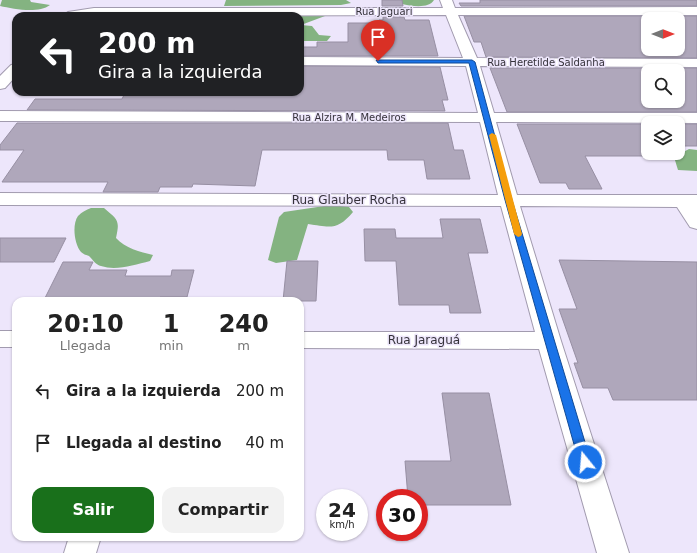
<!DOCTYPE html>
<html lang="es">
<meta charset="utf-8">
<style>
body{margin:0;font-family:"DejaVu Sans",sans-serif;background:#f2f2f2;color:#222;height:100vh;display:flex;flex-direction:column;font-size:15px;white-space:nowrap}
*{box-sizing:border-box;margin:0}
p{font-size:13px;color:#767676}
.icon{flex:none;width:22px;height:22px;fill:none;stroke:currentColor;stroke-width:2;stroke-linecap:round;stroke-linejoin:round}
.map{position:relative;flex:1;overflow:hidden}
.details{position:absolute;left:12px;top:297px;width:292px;height:244px;display:flex;flex-direction:column;background:#fff;border-radius:12px;box-shadow:0 1px 3px #0004}
.details>*{flex:none}
.guide{position:absolute;left:12px;top:12px;width:292px;height:84px;border-radius:12px;box-shadow:0 1px 3px #0004;background:#202124;color:#fff;overflow:hidden}
.needle{width:26px;rotate:90deg}
.controls{position:absolute;left:641px;top:12px;display:grid;gap:8px}
.controls a{display:grid;place-items:center;width:44px;height:44px;border-radius:8px;background:#fff;box-shadow:0 1px 3px #0004;font-size:20px}
.speed{position:absolute;left:316px;top:489px;display:flex;gap:8px;font-size:20px;font-weight:700;text-align:center}
.speed>*{display:grid;place-content:center;width:52px;height:52px;border-radius:50%;background:#fff;box-shadow:0 1px 3px #0004;line-height:1}
.speed small{font-size:10px;font-weight:400}
.speed .limit{border:6px solid #d22;background:#fff;color:#111}
.pin{position:absolute;display:grid;place-items:center;width:34px;height:34px;color:#fff;margin:-41px -17px;border-radius:50% 50% 50% 0;rotate:-45deg;box-shadow:0 0 4px #0007}
.pin .icon{rotate:45deg}
.me{position:absolute;width:44px;margin:-22px;rotate:343deg;stroke-linejoin:round;filter:drop-shadow(0 0 3px #0008)}
.turn{display:flex;align-items:center;gap:14px;height:84px;padding:0 20px;font-size:18px}
.turn .icon{width:52px;height:52px;stroke-width:2.5}
.turn b{display:block;font-size:28px;line-height:34px}
.eta{display:flex;justify-content:space-evenly;align-items:center;height:68px;text-align:center}
.eta b{font-size:24px;font-weight:800;line-height:28px}
.primary-button{display:flex;gap:8px;margin-top:auto;padding:8px 20px}
.primary-button a{flex:1;height:46px;border-radius:12px;background:#19701b;color:#fff;font-size:16px;font-weight:800;line-height:46px;text-align:center}
.primary-button a+a{background:#f2f2f2;color:#222}
ul{padding:0;list-style:none}
li{display:flex;align-items:center;gap:12px;height:52px;padding:0 20px}
li div{flex:1}
li b{display:block;font-size:15px}
li em{font-style:normal}
.map>svg:first-child{display:block}
.forest{fill:#84b381}
.building{fill:#afa7bb;stroke:#978fa3;fill-rule:evenodd}
.lines{fill:none;stroke-linecap:round;stroke-linejoin:round}
.minor-casing{stroke:#a29baf;stroke-width:2}
.minor{fill:#fff;fill-rule:evenodd}
.route{fill:#1a73e8;stroke:#114b97}
.slow{fill:#f59e0b}
.labels{text-anchor:middle;stroke-width:3;stroke-linejoin:round;paint-order:stroke}
.far-street-label{font-size:10px;fill:#35323a;stroke:#ede6fb}
.street-label{font-size:12px;fill:#35323a;stroke:#ede6fb}
</style>
<div class="map">
<svg width="697" height="553" viewBox="0 0 697 553">
<rect width="100%" height="100%" fill="#ede6fb"/>
<g class="forest">
<path d="M2,0H30L31,2L50,5C38,14 14,9 0,6Z"/>
<path d="M226,0H346L351,3L341,5L224,6Z"/>
<path d="M397,0H434C429,9 411,6 402,4Z"/>
<path d="M193,13H318L325,16L301,25L312,26L319,35L331,36L327,41H300V16H190Z"/>
<path d="M689,149L697,150V171L678,170L674,157Z"/>
<path d="M331,205L349,207L353,212C337,231 330,227 308,224L297,260L276,263L268,260L279,217L284,212Z"/>
<path d="M91,208H104C118,220 120,220 116,238C125,248 140,252 153,255L150,261C134,265 116,271 101,266C96,265 93,260 89,256C86,255 83,254 81,252C74,244 72,224 78,216C82,212 86,210 91,208Z"/>
</g>
<g class="building">
<path d="M382,0H402L403,6H382Z"/>
<path d="M480,0H697V6H461L459,3H480Z"/>
<path d="M464,16H697V58L486,57L481,42H474ZM648,19H678V49H648Z"/>
<path d="M383,17H404L405,20H429L438,56H300V47H317V42H348V23H379V20H383Z"/>
<path d="M300,66L440,67L448,100H442L445,111L27,110L35,99H122L125,93L300,92Z"/>
<path d="M490,68H697V112H507ZM648,71H678V101H648Z"/>
<path d="M17,123H448L454,150H463L470,179H427L424,160H388L387,150H262L255,186L193,184L192,187H160L158,192H103L108,182H2L24,150H0V145Z"/>
<path d="M517,124H648V146H642L648,156H585L602,189H569L566,183H540Z"/>
<rect x="678" y="124" width="19" height="22"/>
<path d="M440,219H480L488,253H468L481,313H450L449,305H399L396,261H365L364,229H395L396,238H443Z"/>
<path d="M0,238H66L54,262H0Z"/>
<path d="M559,260L697,262V400H613L608,388H583L574,363H578L559,309H577Z"/>
<path d="M287,261H318L316,301H283Z"/>
<path d="M63,262H93L89,270H127L125,276H171L172,270H194L187,297H160L159,301H116L117,298H45Z"/>
<path d="M442,393H489L511,505H419V498H408L405,461H451Z"/>
</g>
<g class="lines">
<defs>
<g id="minor">
<path d="M440,0H452L455,8L697,7V15H458L477,58L697,59V67L480,66L494,113H697V123L496,122L517,195H697V229L690,227L677,207L520,206L561,341L629,553H597L539,349L300,348V332H535L501,206L0,205V193L498,195L480,122L0,121V111L478,113L466,66L300,65V57L463,58L446,15L62,16L68,12L94,8H443Z"/>
<path d="M16,64V76L5,88L0,89V76L11,65Z"/>
<rect x="0" y="331" width="16" height="16"/>
<path d="M69,537H101L96,553H64Z"/>
</g>
</defs>
<use href="#minor" class="minor-casing"/>
<use href="#minor" class="minor"/>
</g>
<path class="route" d="M376,60H472L475,62L512,200L591,462L590,466L585,467L581,466L579,462L505,200L469,63H378Z"/>
<path class="slow" d="M492,133L496,135L522,234L521,236L518,237L514,234L489,135Z"/>
<g class="labels">
<g class="far-street-label">
<text x="384" y="15">Rua Jaguari</text>
<text x="546" y="66">Rua Heretilde Saldanha</text>
<text x="349" y="121">Rua Alzira M. Medeiros</text>
</g>
<g class="street-label">
<text x="349" y="204">Rua Glauber Rocha</text>
<text x="424" y="344">Rua Jaraguá</text>
</g>
</g>
</svg>
<div class="controls">
<a><svg class="needle" viewBox="-14 -14 28 28"><path d="M0-13l5 13h-10z" fill="#e53935"/><path d="M0 13l5-13h-10z" fill="#767676"/></svg></a>
<a><svg class="icon" aria-label="search" viewBox="0 0 24 24"><circle cx="10" cy="10" r="6"/><path d="M15 15l6 6"/></svg></a>
<a><svg class="icon" aria-label="layers" viewBox="0 0 24 24"><path d="M12 4l9 5-9 5-9-5zM3 14l9 5 9-5"/></svg></a>
</div>
<div class="speed"><div>24<small>km/h</small></div><div class="limit">30</div></div>
<div class="pin" style="left:378px;top:61px;background:#d93025"><svg class="icon" aria-label="arrive" viewBox="0 0 24 24"><path d="M6 21V4h12l-3 4 3 4H6"/></svg></div>
<svg class="me" style="left:585px;top:462px" viewBox="-20 -20 40 40"><circle r="17" fill="#1a73e8" stroke="#fff" stroke-width="3"/><path d="M0-11L8 9 0 5-8 9z" fill="#fff"/></svg>
<div class="guide">
<div class="turn"><svg class="icon" aria-label="left" viewBox="0 0 24 24"><path d="M17 20v-9H6M10 6l-5 5 5 5"/></svg><div><b>200 m</b>Gira a la izquierda</div></div>
</div>
<section class="details">
<div class="eta">
<div><b>20:10</b><p>Llegada</p></div>
<div><b>1</b><p>min</p></div>
<div><b>240</b><p>m</p></div>
</div>
<ul>
<li><svg class="icon" aria-label="left" viewBox="0 0 24 24"><path d="M17 20v-9H6M10 6l-5 5 5 5"/></svg><div><b>Gira a la izquierda</b></div><em>200 m</em></li>
<li><svg class="icon" aria-label="arrive" viewBox="0 0 24 24"><path d="M6 21V4h12l-3 4 3 4H6"/></svg><div><b>Llegada al destino</b></div><em>40 m</em></li>
</ul>
<div class="primary-button"><a>Salir</a><a>Compartir</a></div>
</section>
</div>
